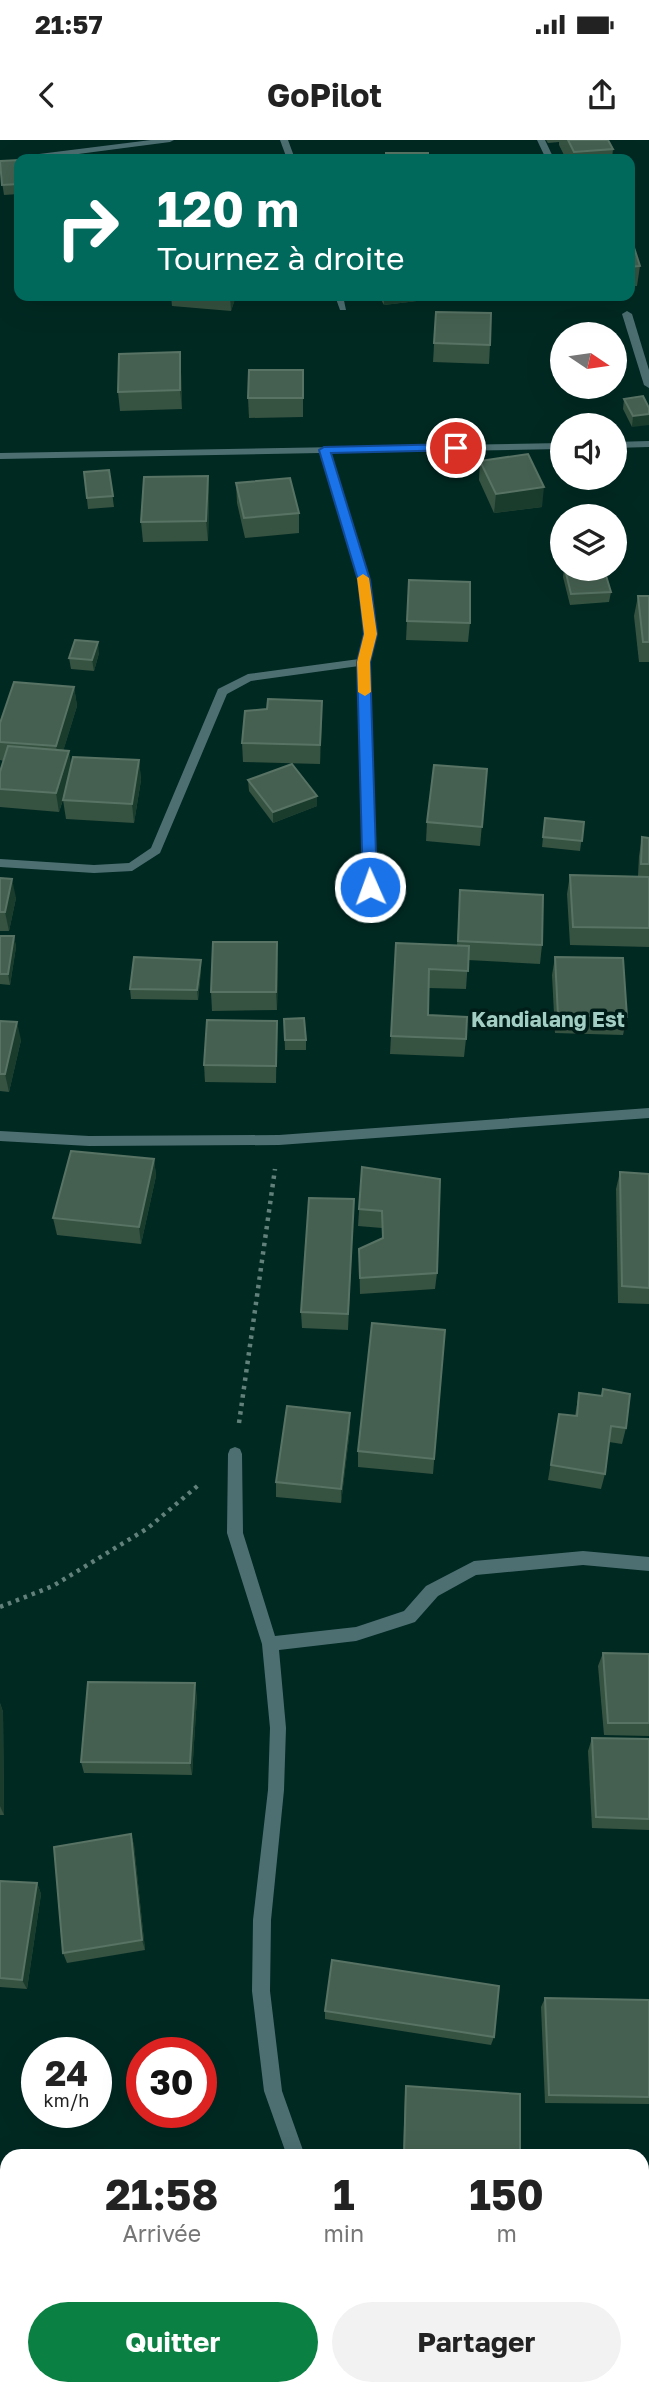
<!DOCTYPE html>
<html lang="fr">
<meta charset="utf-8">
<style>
body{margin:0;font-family:"Golos Text",sans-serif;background:#f2f2f2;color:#222;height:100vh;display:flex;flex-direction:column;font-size:26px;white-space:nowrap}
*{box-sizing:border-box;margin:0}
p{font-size:23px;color:#767676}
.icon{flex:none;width:38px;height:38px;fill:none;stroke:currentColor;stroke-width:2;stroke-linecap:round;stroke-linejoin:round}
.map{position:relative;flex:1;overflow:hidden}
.drawer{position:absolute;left:0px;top:2009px;width:649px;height:247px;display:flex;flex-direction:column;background:#fff;border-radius:21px 21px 0 0;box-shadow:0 7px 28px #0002}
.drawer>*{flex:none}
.guide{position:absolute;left:14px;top:14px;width:621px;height:147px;border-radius:14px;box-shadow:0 7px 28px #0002;background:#00695c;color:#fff;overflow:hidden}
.needle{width:46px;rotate:103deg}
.controls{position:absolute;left:550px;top:182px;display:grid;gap:14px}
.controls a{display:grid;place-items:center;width:77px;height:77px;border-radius:50%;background:#fff;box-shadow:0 7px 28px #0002;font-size:35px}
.speed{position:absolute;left:21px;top:1897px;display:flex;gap:14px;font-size:35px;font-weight:700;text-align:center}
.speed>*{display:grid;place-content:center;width:91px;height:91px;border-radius:50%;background:#fff;box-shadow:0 7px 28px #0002;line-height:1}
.speed small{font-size:18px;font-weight:400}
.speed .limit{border:10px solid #d22;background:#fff;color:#111}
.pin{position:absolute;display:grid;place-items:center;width:60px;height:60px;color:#fff;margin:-30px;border:4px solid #fff;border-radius:50%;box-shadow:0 2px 7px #0007}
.me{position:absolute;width:77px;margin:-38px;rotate:358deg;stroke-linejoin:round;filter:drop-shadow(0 0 5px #0008)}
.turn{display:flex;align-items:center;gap:24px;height:147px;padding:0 28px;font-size:32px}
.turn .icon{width:91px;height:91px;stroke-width:2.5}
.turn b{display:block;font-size:49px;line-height:60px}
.eta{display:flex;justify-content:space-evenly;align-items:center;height:119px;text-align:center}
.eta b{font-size:42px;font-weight:700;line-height:49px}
.action{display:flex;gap:14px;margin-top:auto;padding:14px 28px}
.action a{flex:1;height:80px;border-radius:42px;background:#0b8043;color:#fff;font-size:28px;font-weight:700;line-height:80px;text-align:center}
.action a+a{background:#f2f2f2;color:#222}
.status{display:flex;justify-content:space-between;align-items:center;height:49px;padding:0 35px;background:#fff;direction:ltr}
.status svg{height:19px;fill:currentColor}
header{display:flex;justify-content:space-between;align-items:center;height:91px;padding:0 28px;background:#fff;font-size:32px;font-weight:700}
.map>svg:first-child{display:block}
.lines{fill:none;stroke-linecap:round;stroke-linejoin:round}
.path{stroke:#62817b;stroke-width:4.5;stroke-dasharray:3.5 5;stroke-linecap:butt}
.minor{fill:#4d6f72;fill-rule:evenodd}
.wall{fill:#365240}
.shaded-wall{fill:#1a3c2d}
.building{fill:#456050;stroke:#587364;stroke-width:2}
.route{fill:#1a73e8;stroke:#114b97;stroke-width:2}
.slow{fill:#f59e0b}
.labels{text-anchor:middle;stroke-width:7;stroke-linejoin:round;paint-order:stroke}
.neighbourhood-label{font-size:21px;font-weight:bold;fill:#a2cec4;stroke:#001e19}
</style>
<div class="status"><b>21:57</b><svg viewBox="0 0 49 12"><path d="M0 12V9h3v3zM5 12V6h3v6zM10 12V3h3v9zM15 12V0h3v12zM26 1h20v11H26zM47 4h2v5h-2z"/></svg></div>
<header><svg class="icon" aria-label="back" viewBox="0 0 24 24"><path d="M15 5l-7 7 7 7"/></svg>GoPilot<svg class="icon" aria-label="share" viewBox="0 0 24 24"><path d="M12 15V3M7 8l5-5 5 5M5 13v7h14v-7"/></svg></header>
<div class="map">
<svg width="649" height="2255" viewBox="0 0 649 2255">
<rect width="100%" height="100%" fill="#002922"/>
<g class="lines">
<g class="path">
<path d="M239,1283L275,1029"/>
<path d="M0,1467L53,1446L148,1388L201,1343"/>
</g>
<g class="minor">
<path d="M151,0H174L170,2L40,19H19L23,16Z"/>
<path d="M280,0H288L295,19H287Z"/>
<path d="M537,0H545L554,19H546Z"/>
<path d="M335,156H343L346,170H340Z"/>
<path d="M627,171L632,174L649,230V248L644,245L622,174Z"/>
<path d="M649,301V307L614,308V302Z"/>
<path d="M562,303V309L330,313L369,440L375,494L369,522L376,747L374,750H366L364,747L359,526L251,541L227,554L160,713L132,731L94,733L0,727V719L94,725L129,723L151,708L218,549L248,534L359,519L365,494L359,440L320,313L0,319V313Z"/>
<path d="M649,968V978L279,1005L89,1006L0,1001V991L89,996L279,995Z"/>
<path d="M235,1307L240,1309L242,1314L243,1393L275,1496L356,1487L404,1471L426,1446L474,1421L583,1411L649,1417V1431L583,1425L476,1435L438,1456L415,1482L409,1484L356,1501L279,1510L286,1588L284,1650L271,1780L270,1851L282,1951L305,2016H287L264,1951L252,1851L253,1780L268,1650L270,1588L262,1504L227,1393L228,1314L230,1309Z"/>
<rect x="292" y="2249" width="20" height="6"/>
</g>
</g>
<g class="wall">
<path d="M546,0H608L613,9L612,19H566L559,5V2L548,3Z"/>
<path d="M19,20V54L4,55L0,29Z"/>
<path d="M630,95L640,126L637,146H630Z"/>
<path d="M171,156H236L231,171L172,166Z"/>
<path d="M379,156H433V159L384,165Z"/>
<path d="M436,172L490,205L489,224L433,222Z"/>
<path d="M303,230V277L249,278L248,258Z"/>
<path d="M181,231L182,269L120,271L118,252Z"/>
<path d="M643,256L632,287L623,269L624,259Z"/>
<path d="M480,321L542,367L494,373L479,340Z"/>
<path d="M109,330L114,367L88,369L84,332Z"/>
<path d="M208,336L209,355L208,401L143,402L141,382Z"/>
<path d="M236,343L299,373V393L245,398L237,363Z"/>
<path d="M564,429H604L611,452L609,462L570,465L563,437Z"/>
<path d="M409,440L470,483L468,502L406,500Z"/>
<path d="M638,456H649V522H639L634,476Z"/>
<path d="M99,513L94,531L71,529L69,518Z"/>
<path d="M74,547L77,566L63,611L71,624L139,620L141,640L134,683L66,679L63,660L59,672L0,667V632L4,621L0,620V583Z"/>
<path d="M322,561L320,624L243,622L242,603Z"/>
<path d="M487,629L480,706L426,701L427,682Z"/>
<path d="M248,640L317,656V666L273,683L249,651Z"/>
<path d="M545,678L584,682L580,711L542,707Z"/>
<path d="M642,697L649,698V807L570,805L567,754L570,735L638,736L639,716Z"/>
<path d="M0,738L16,758L9,791H0Z"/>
<path d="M460,750L542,805L540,824L468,820L466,849L429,848L428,875L466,899L464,917L390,914L396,803L457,805Z"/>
<path d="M0,796H14L16,807L10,845L0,844Z"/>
<path d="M555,817L627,877L623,895L555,893L552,835Z"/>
<path d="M201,820V830L198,860L131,859L130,849Z"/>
<path d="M278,820L277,870L212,871L211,852Z"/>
<path d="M284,879L306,900V910H285Z"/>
<path d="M0,881L21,900L9,952L0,951Z"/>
<path d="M277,881L276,943L205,942L204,925Z"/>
<path d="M154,1019L156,1036L141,1104L57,1095L53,1078Z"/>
<path d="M362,1027L437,1133L435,1149L360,1154L359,1109L382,1099V1088L358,1086Z"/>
<path d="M620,1032L649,1034V1164L618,1163L616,1049Z"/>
<path d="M354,1059L348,1190L302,1188L301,1172Z"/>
<path d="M445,1190L433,1334L358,1327V1311Z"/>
<path d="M603,1249L626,1288L622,1304L609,1302L605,1334L601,1349L548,1340L559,1274L575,1276L579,1253L601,1256Z"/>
<path d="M350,1273V1289L341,1363L276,1357V1342Z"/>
<path d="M603,1513L649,1514V1596L604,1595L598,1526Z"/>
<path d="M197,1556L192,1635L84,1633L81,1622Z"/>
<path d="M0,1563L3,1572L4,1675H0Z"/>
<path d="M592,1598L649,1599V1690L592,1688L588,1611Z"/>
<path d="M131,1694L134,1705L145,1810L67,1823L63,1813Z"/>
<path d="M0,1741L37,1743L41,1754L27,1849L0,1847Z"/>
<path d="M545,1858L649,1860V1964L545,1963L541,1867Z"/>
<path d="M325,1871L494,1897L491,1905L325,1879Z"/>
<path d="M406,1946L520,2016H403L405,1954Z"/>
<path d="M642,2088L649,2089V2245H642Z"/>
</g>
<g class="shaded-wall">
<path d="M230,156H236L231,171Z"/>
<path d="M384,156H433V159L384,165Z"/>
<path d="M180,212L181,231L182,269L180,250Z"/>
<path d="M649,274V285L632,287L633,276Z"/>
<path d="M208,336L209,355L208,401L206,381Z"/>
<path d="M544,347L542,367L494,373L496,354Z"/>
<path d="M98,502L99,513L94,531L92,520Z"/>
<path d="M74,547L77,566L59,625L56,606Z"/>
<path d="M322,561V580L320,624V605Z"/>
<path d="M69,611L72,630L59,672L56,653Z"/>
<path d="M139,620L141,640L134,683L132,664Z"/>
<path d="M317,656V666L273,683V672Z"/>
<path d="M12,739L16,758L9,791L5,772Z"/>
<path d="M14,796L16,807L10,845L8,834Z"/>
<path d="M277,802L278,820L277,870L276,852Z"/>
<path d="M201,820V830L198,860L197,850Z"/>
<path d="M17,882L21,900L9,952L5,934Z"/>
<path d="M154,1019L156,1036L141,1104L139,1087Z"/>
<path d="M350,1273V1289L341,1363V1349Z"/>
<path d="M195,1543L197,1556L192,1635L190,1623Z"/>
<path d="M0,1563L3,1572L4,1675L0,1666Z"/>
<path d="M131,1694L134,1705L145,1810L142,1800Z"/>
<path d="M37,1743L41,1754L27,1849L22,1840Z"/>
</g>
<g class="building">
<path d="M568,0H608L613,9L574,12Z"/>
<rect x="386" y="13" width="42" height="6"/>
<path d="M19,20V44L2,45L0,21Z"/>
<path d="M630,95L640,126L630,127Z"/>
<path d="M436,172L491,173L490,205L434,203Z"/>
<path d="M180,212V250L118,252L119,214Z"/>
<path d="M249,230H303V258H248Z"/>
<path d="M643,256L649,268V274L633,276L624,259Z"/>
<path d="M528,314L544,347L496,354L480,321Z"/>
<path d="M109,330L113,356L87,358L84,332Z"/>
<path d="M208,336L206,381L141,382L144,337Z"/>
<path d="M290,338L299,373L244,378L236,343Z"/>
<path d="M565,429H604L611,452L571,454Z"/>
<path d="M409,440L470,442V483L407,481Z"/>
<path d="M638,456H649V502H643Z"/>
<path d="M75,500L98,502L92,520L69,518Z"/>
<path d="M14,542L74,547L56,606L0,602V583Z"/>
<path d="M268,559L322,561L320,605L242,603L245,571L267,569Z"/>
<path d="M8,606L69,611L56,653L0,649V632Z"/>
<path d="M73,617L139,620L132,664L63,660Z"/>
<path d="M292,624L317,656L273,672L248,640Z"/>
<path d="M434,625L487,629L482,687L427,682Z"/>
<path d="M545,678L584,682L582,701L543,697Z"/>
<path d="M642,697L649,698V724H641Z"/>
<path d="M570,735L649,737V788L573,787Z"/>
<path d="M0,738L12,739L5,772H0Z"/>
<path d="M460,750L543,755L542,805L458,801Z"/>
<path d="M0,796H14L8,834H0Z"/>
<path d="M213,802H277L276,852H211Z"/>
<path d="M396,803L469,806L468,831L429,829L428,875L467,877L466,899L391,896Z"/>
<path d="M134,817L201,820L197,850L130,849Z"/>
<path d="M555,817L623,818L627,877L558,875Z"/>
<path d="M304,878L306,900H285L284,879Z"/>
<path d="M207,880L277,881L276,926L204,925Z"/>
<path d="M0,881L17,882L5,934H0Z"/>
<path d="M71,1011L154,1019L139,1087L53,1078Z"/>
<path d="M362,1027L440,1039L437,1133L360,1138L359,1109L383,1098L382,1071L359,1069Z"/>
<path d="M620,1032L649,1034V1148L622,1146Z"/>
<path d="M309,1058L354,1059L348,1174L301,1172Z"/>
<path d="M372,1183L445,1190L434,1319L358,1311Z"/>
<path d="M603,1249L630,1254L626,1288L611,1286L605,1334L551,1325L559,1274L577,1276L579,1253L602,1256Z"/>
<path d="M287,1266L350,1273L341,1349L276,1342Z"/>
<path d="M603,1513L649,1514V1583H608Z"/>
<path d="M88,1542L195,1543L190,1623L81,1622Z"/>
<path d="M592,1598L649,1599V1679L596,1677Z"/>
<path d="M131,1694L142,1800L63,1813L54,1707Z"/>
<path d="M0,1741L37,1743L22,1840L0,1838Z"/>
<path d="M332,1820L499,1846L494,1897L325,1871Z"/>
<path d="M545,1858L649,1860V1957L549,1955Z"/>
<path d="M406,1946L520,1954V2016H404Z"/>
<path d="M642,2088L649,2089V2242H642Z"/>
</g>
<path class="route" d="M456,304L460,305V310L331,313L370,440L377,494L370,522L377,747L370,752L363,747L357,522L364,494L358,440L319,310L324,307Z"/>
<path class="slow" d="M363,434L369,438L377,494L370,522L371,552L365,556L358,552L357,522L364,494L357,438Z"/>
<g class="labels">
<g class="neighbourhood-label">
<text x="548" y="887">Kandialang Est</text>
</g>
</g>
</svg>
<div class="controls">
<a><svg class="needle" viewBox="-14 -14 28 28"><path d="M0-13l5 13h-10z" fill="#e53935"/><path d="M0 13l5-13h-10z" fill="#767676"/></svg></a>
<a><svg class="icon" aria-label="sound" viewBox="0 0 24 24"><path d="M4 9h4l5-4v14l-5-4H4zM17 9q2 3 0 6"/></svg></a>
<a><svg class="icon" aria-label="layers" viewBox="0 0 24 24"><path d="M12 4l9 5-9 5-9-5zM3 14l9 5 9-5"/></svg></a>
</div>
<div class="speed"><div>24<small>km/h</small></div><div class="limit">30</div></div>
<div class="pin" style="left:456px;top:308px;background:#d93025"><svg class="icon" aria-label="arrive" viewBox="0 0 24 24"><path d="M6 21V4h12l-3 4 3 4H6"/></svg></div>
<svg class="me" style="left:370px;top:747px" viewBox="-20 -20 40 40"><circle r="17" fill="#1a73e8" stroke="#fff" stroke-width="3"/><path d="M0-11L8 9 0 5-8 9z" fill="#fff"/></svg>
<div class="guide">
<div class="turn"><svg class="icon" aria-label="right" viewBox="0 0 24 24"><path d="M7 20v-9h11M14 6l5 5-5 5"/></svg><div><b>120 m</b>Tournez à droite</div></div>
</div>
<section class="drawer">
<div class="eta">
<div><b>21:58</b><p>Arrivée</p></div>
<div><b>1</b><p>min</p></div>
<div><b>150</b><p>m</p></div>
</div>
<div class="action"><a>Quitter</a><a>Partager</a></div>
</section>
</div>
